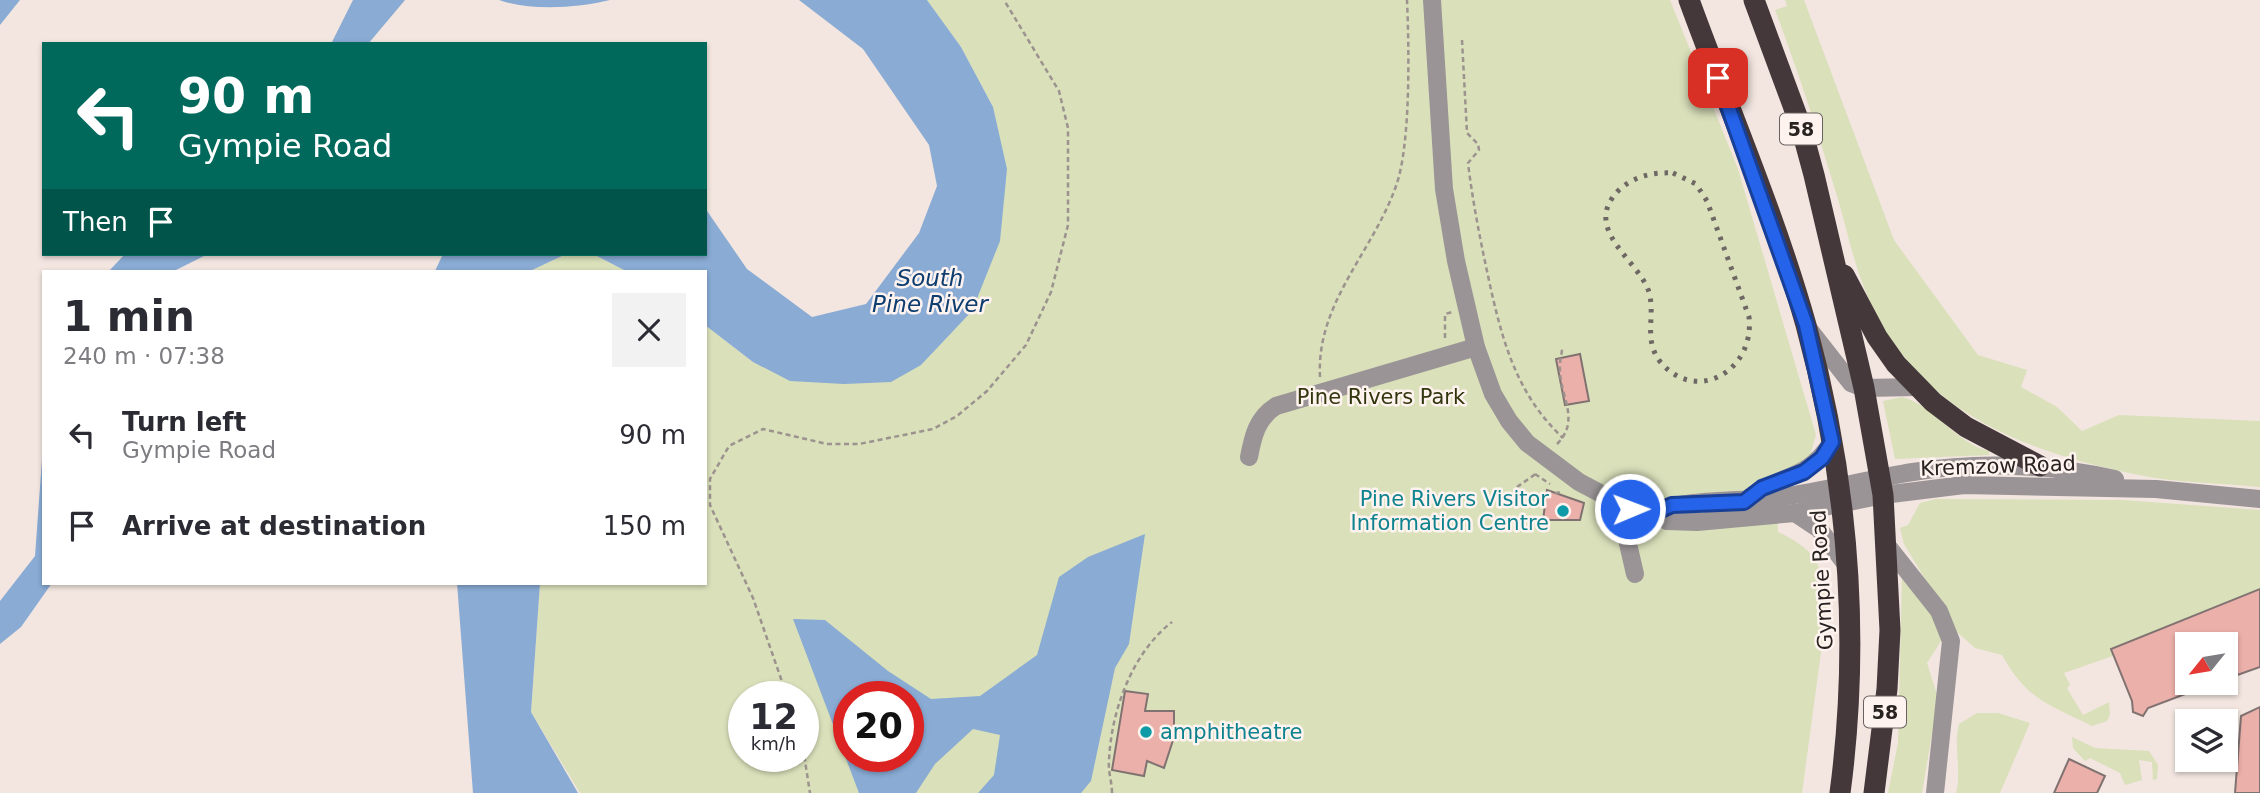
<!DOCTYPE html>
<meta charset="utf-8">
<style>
body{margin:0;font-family:"DejaVu Sans",sans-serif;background:#f2f2f3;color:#2b2b33;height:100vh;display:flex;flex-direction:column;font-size:26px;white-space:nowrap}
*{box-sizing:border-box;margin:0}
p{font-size:23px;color:#7c7c81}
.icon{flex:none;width:38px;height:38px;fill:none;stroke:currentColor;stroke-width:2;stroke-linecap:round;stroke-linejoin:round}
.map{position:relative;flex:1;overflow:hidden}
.details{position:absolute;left:42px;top:270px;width:665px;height:315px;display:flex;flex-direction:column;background:#fff;border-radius:0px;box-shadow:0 2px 5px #0004}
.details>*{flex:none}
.banner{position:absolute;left:42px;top:42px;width:665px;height:214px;border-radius:0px;box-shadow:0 2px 5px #0004;background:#00695c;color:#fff;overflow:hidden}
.needle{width:46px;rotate:240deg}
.tools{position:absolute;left:2175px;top:632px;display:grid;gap:14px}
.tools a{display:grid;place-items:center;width:63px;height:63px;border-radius:0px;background:#fff;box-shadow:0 2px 5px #0004;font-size:35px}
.speed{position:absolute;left:728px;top:681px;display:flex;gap:14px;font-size:35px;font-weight:700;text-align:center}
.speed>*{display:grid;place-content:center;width:91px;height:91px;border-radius:50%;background:#fff;box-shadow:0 2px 5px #0004;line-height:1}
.speed small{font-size:18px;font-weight:400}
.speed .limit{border:10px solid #d22;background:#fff;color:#111}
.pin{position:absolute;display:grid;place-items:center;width:60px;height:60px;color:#fff;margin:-30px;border-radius:14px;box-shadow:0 4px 10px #0006}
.me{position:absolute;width:77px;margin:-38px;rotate:89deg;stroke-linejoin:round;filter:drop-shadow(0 0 5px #0008)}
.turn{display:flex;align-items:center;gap:24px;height:147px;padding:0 21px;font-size:32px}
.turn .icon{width:91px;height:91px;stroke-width:2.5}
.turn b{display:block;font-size:49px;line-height:60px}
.then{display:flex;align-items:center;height:66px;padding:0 21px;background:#0003;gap:14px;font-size:26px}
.round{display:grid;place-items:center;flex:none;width:74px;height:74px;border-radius:0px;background:#f2f2f3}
.overview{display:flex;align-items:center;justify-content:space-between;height:119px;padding:0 21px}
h1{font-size:42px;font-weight:800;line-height:52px}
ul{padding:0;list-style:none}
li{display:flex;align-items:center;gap:21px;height:91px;padding:0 21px}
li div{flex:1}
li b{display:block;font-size:26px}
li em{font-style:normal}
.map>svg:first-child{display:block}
.green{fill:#d9e0ba;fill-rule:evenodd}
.water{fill:#89abd4;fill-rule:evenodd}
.building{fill:#ebb0a9;stroke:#807271;stroke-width:2}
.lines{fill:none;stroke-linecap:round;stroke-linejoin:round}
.path{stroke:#9c928e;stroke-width:2.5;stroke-dasharray:5 3.5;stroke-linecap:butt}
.minor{stroke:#9a9496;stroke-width:18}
.highway{stroke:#44383b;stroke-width:21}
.rail{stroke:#6e6763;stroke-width:5;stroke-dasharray:3.5 7;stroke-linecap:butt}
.route-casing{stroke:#184099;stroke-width:18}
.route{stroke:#2563eb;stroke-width:12}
.culture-dot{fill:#0f9aa8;stroke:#fff3ef;stroke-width:2.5}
.labels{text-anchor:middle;stroke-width:5;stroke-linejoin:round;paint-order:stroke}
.shield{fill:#fff3ef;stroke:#68615f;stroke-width:2}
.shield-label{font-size:19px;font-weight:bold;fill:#282321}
.park-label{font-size:21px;fill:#32360e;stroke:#fff3ef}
.street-label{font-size:21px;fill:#282321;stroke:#fff3ef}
.culture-label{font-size:21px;fill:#0d838f;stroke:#fff3ef;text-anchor:end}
.water-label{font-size:23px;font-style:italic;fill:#0e3d70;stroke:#fff3ef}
</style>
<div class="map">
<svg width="2260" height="793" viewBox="0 0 2260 793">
<rect width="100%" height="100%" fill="#f3e6e0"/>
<g class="green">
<path d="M927,0H1670L1738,169L1816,435L1809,459L1775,475L1778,532C1813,549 1816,557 1829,593L1802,793H580L531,712L540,583H705V325L753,362L844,384L993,107L961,47ZM744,696H803V756H744ZM849,696H908V756H849Z"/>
<path d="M1785,0H1804L1894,240L1978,355L2027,370L2021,387L2057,407L2082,431L2119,415L2260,421V487C2220,483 2178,483 2139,475C2025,452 1916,411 1868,297C1854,266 1847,229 1837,196C1818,133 1798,71 1775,10L1787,6Z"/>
<path d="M575,254H593L626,271H530L564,255Z"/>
<path d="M1902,397C1934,405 1955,443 1989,451V455L1895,459L1883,401Z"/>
<path d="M1936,499L2123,500L2260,510V589L2111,649L2113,656L2064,673L2070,685L2067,688L2083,715L2109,702L2110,714L2107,721L2092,726C2048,704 2027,700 2002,655L1975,648L1957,632L1904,544L1900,528L1908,525L1920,503Z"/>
<path d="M1902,575L1942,627L1941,641L1927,663L1938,698L1922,793H1888L1898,743Z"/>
<path d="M1977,713H1998L2030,723L2000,793H1956C1962,770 1953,747 1959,724Z"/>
<path d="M2187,734L2190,762L2175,761L2177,741Z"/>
<path d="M2072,737L2095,748L2149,751L2158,765L2157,779L2153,780L2152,762L2139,760L2142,780L2125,785L2120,773L2090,758L2085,761L2073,748Z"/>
</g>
<g class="water">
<path d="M0,0H20L0,25Z"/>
<path d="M353,0H405L368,44H331Z"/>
<path d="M499,0H610C577,8 531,11 499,0Z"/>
<path d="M799,0H927L961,47L993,107L1007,169L1000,241L972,311L921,365L891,382L844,384L790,381L753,362L705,325V271H626L593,254H705V208L747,269L812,317L866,304L919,233L937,186L929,145L863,49Z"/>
<path d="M125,254H208L174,271H109Z"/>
<path d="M443,254H575L564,255L530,271H435Z"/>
<path d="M44,432V583H52L21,627L0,644V601L35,556Z"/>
<path d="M1145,534L1129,644L1115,668L1091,781L1081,793H978L994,775L1000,735L973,729L935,764L916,793H859L793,619L825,620L888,671L931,699L980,696L1037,655L1059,577L1088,557ZM849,696H908V756H849Z"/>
<path d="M457,583H540L531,712L578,793H473Z"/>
</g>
<g class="building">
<path d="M1580,354L1589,401L1565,405L1556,359Z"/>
<path d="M1547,490L1584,503L1580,520H1543Z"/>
<path d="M2260,589V667L2226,679V644H2188V682H2217L2148,708L2143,716L2133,712L2132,701L2111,649Z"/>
<path d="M1125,691L1148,694L1145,711H1174V737L1164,768L1147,761L1144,776L1112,770Z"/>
<path d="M2260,707V793H2235L2241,716Z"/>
<path d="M2069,759L2105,776L2097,793H2054Z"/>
</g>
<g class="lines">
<g class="path">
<path d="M1462,40L1467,133L1478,144L1479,150L1468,163C1473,204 1481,244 1490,285C1503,344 1518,396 1563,438"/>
<path d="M1445,338V314L1452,312"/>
<path d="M1320,377C1316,303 1373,252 1396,186C1411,145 1409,46 1407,0"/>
<path d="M1557,444C1582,419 1558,395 1560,365C1560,359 1562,354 1562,348"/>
<path d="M1535,474L1550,484"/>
<path d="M1517,487L1537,473"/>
<path d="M1555,493L1563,492"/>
<path d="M787,696L753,598L710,505V479L729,446L763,429L827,444H859L933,429L957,416L987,391L1026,345L1051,292L1068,225V128L1059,91L1004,0"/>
<path d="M803,748L810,793"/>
<path d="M1112,793C1112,782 1108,772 1109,761C1111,711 1132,653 1172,622"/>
</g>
<g class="minor">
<path d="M1432,0L1444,189L1456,261L1476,347L1493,394L1509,421L1527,443L1579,482L1630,509L1654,512L1667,521L1697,522L1795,513L1883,495L1964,485L2156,489L2260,499"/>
<path d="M1808,328L1851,383L1864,388L1917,387"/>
<path d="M1249,457C1253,436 1257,418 1276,406L1476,347"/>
<path d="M1750,497C1782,473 1806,482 1832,442"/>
<path d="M1630,509L1626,535L1635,574"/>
<path d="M1654,512C1689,498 1742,502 1781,497C1826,491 1869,479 1913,472C1981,461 2047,464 2115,479"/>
<path d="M1795,513L1819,529L1848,567"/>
<path d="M1886,544L1939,611L1951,641L1935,793"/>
</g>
<g class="highway">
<path d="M1689,0C1728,107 1775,215 1806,325C1848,479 1861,635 1840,793"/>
<path d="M1754,0L1801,127L1814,175L1864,388L1883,495L1890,630L1887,689L1874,793"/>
<path d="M1844,275L1877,337L1896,364L1933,402L1966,427L2040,466"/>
</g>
<path class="rail" d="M1673,173L1696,184L1707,201L1749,317C1755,369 1699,404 1662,364C1642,341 1656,317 1649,292C1639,260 1580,229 1619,190C1634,176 1653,172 1673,173Z"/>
</g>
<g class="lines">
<defs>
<path id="route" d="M1630,509L1654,513L1672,505L1744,502L1762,488L1804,472L1822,458L1832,442L1806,325L1718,78"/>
</defs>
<use href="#route" class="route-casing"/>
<use href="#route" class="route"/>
</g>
<g class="culture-dot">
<circle cx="1563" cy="511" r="7"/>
<circle cx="1146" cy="732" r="7"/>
</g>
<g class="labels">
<g class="shield">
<rect x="1780" y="113.5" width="42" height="31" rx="5"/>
<rect x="1864" y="696.5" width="42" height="31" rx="5"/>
</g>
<g class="shield-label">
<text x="1801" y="136">58</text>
<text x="1885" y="719">58</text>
</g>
<g class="park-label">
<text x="1381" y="404">Pine Rivers Park</text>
</g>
<g class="street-label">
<text transform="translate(1998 466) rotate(-2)" y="7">Kremzow Road</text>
<text transform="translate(1822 580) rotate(-93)" y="7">Gympie Road</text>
</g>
<g class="culture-label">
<text x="1549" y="506">Pine Rivers Visitor<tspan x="1549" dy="24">Information Centre</tspan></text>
<text x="1160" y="739" text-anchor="start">amphitheatre</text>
</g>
<g class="water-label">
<text x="930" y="286">South<tspan x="930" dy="26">Pine River</tspan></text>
</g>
</g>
</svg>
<div class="tools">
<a><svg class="needle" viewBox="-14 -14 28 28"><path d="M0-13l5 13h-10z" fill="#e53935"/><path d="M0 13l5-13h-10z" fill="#7c7c81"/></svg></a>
<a><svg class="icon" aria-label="layers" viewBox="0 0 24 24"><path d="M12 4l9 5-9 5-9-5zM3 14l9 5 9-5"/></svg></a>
</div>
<div class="speed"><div>12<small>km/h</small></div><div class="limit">20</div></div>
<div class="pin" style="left:1718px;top:78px;background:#d93025"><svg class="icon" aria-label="arrive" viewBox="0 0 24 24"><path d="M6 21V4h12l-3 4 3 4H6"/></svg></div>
<svg class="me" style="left:1630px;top:509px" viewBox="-20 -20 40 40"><circle r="17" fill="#2563eb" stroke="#fff" stroke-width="3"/><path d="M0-11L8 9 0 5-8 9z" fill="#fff"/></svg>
<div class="banner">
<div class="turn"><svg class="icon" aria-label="left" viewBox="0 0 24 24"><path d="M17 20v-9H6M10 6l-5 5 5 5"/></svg><div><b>90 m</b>Gympie Road</div></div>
<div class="then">Then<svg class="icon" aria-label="arrive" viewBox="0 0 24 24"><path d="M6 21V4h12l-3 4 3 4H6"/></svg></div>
</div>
<section class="details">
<div class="overview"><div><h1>1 min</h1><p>240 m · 07:38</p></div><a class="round"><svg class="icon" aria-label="close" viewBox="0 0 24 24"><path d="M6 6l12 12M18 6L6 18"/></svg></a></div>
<ul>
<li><svg class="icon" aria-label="left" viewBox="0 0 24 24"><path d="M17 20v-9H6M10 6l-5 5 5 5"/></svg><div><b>Turn left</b><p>Gympie Road</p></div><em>90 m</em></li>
<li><svg class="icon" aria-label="arrive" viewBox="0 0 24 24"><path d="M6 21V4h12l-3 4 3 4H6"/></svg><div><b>Arrive at destination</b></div><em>150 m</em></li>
</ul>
</section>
</div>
